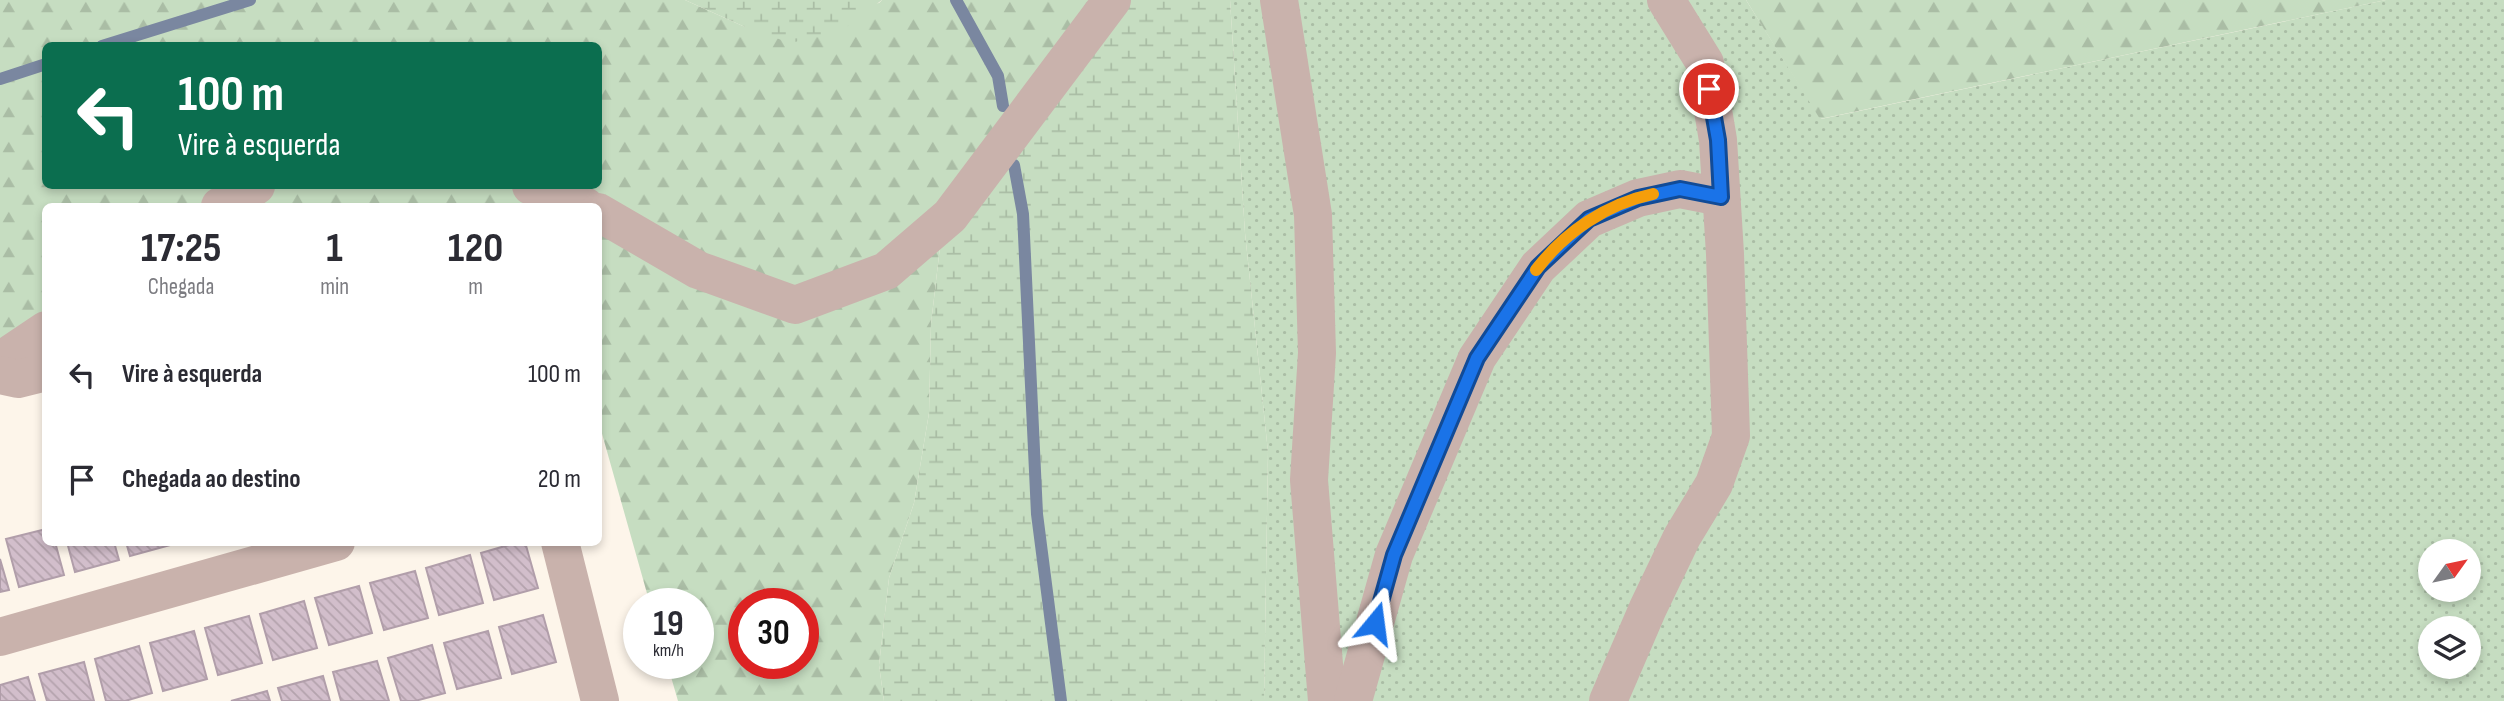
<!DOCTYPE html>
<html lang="pt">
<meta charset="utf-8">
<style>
body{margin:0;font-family:"Sofia Sans Condensed",sans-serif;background:#f2f2f3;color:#2b2b33;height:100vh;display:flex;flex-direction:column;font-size:26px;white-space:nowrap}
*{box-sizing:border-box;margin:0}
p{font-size:23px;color:#7c7c81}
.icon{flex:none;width:38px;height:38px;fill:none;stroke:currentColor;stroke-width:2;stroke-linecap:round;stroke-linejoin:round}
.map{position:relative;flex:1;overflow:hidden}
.details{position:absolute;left:42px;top:203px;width:560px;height:343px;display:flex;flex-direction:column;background:#fff;border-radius:10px;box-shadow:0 4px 10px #0003}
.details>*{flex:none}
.top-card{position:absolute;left:42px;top:42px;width:560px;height:147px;border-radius:10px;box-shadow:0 4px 10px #0003;background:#0b6e4f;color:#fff;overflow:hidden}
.needle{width:46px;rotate:57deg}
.controls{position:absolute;left:2418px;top:539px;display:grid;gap:14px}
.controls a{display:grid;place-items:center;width:63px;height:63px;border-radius:50%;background:#fff;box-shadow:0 4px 10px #0003;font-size:35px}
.speed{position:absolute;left:623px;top:588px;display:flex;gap:14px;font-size:35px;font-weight:700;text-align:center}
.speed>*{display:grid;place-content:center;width:91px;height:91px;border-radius:50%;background:#fff;box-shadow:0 4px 10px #0003;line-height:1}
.speed small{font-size:18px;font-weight:400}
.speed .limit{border:10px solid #d22;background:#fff;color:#111}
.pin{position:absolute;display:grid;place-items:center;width:60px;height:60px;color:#fff;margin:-30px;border:4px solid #fff;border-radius:50%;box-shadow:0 2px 7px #0007}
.me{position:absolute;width:77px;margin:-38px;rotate:16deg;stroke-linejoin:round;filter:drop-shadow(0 0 5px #0008)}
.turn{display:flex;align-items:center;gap:24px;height:147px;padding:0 21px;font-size:32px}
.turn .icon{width:91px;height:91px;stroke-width:2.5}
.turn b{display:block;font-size:49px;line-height:60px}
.eta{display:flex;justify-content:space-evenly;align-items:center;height:119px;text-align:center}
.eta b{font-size:42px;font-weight:700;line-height:49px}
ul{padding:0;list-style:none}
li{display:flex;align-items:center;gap:21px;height:105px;padding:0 21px}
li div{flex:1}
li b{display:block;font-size:26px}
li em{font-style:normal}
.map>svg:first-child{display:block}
.grass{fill:url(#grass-dots);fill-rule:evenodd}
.forest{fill:url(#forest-firs);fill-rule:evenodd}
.wetland{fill:url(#wetland-marsh)}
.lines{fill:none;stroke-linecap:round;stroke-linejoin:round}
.stream{stroke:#7a87a0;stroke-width:12}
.building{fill:url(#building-back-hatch);stroke:#b19eaa;stroke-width:2}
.minor{stroke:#c9b2ac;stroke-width:38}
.route-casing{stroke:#114b97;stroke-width:18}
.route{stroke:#1a73e8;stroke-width:12}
.slow{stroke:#f59e0b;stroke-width:12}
</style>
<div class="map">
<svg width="2504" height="701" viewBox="0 0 2504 701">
<defs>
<pattern id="grass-dots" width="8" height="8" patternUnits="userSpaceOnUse" patternTransform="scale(1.75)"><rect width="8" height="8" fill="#c6ddc1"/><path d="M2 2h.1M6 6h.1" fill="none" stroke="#aabda5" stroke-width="1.8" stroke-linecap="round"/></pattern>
<pattern id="forest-firs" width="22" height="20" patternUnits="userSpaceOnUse" patternTransform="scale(1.75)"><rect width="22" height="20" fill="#c6ddc1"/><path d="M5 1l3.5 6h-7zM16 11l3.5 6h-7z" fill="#aabda5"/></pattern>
<pattern id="wetland-marsh" width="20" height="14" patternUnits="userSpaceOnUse" patternTransform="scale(1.75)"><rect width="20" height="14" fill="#c6ddc1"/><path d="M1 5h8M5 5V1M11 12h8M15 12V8" fill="none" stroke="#aabda5"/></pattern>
<pattern id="building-back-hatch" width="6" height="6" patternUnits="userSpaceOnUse" patternTransform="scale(1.75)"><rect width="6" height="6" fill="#d2becb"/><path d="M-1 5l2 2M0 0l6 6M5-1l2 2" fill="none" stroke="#b4a3ad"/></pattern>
</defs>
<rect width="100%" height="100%" fill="#fdf5ea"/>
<path class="grass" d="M1230,0H1746L1821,119L2386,0H2504V701H1264L1268,452L1245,233ZM2431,551H2469V590H2431ZM2431,628H2469V667H2431Z"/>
<g class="forest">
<path d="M0,0H685L745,27L879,3L882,0H1095L941,238L931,324L929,413L914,503L889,578L879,665L884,701H678L667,663H698V604H650L599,423L598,206H46L45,378L0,393ZM46,46H598V186H46ZM744,604H803V663H744Z"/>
<path d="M1746,0H2386L1820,119Z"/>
</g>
<g class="wetland">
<path d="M685,0H882L840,32L790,43L745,27Z"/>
<path d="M1095,0H1230L1245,233L1268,452L1264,701H884L879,665L889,578L914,503L929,413L931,324L941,238Z"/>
</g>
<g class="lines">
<g class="stream">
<path d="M956,0L998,76L1003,106"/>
<path d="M102,46L250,0"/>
<path d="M0,79L46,64"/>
<path d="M1014,165L1023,214L1037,514L1061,701"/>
</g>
</g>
<g class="building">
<path d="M46,529V542H55L64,575L19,587L6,539Z"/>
<path d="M67,542H114L119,560L75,572Z"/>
<path d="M126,542H174V544L130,556Z"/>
<path d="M519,542H525L538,588L494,600L481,553Z"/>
<path d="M470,555L483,603L439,615L426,568Z"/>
<path d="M0,559L9,590L0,592Z"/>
<path d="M415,571L428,618L384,630L370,583Z"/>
<path d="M359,586L372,633L329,645L315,598Z"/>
<path d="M304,601L317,648L273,660L260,614Z"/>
<path d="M543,615L556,662L512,674L499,627Z"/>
<path d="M249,616L262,663L218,675L205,628Z"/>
<path d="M194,631L207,679L163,691L150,643Z"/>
<path d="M488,631L501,678L457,689L444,643Z"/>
<path d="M432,645L445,693L415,701H401L388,658Z"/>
<path d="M139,646L152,693L125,701H106L95,659Z"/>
<path d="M377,661L389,701H341L333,672Z"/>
<path d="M84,662L94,701H47L39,674Z"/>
<path d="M323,676L330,701H282L278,688Z"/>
<path d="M28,677L35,701H0V685Z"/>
<path d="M267,691L270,701H231Z"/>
</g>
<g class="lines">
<g class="minor">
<path d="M1279,0L1313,215L1317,353L1309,480L1327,701"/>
<path d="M531,186L585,206"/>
<path d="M220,206L256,186"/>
<path d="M598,212L698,270L795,305L886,271L950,216L1112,0"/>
<path d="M0,361L46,330"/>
<path d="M0,375L18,379L46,372"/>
<path d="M560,542L600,701"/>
<path d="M0,637L336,542"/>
<path d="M1353,701L1394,555L1477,358L1538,267L1589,219L1638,198L1680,189L1721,197"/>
<path d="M1608,701L1648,608L1682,537L1714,484L1731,436L1725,254L1718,140L1705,63L1666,0"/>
</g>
</g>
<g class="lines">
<defs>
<path id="route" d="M1375,623L1394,555L1477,358L1538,267L1589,219L1638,198L1680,189L1721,197L1718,140L1709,89"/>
</defs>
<use href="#route" class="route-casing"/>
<use href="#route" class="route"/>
<path class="slow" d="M1536,270C1565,232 1606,204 1653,194"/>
</g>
</svg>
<div class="controls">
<a><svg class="needle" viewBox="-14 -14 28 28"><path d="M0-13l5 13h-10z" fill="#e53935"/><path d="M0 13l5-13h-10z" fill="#7c7c81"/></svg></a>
<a><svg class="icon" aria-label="layers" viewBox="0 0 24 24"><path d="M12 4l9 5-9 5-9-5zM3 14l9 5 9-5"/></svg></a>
</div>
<div class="speed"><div>19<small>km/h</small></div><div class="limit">30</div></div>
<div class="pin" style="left:1709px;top:89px;background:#d93025"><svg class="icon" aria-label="arrive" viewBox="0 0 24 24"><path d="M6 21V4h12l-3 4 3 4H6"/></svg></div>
<svg class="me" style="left:1375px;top:623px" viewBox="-20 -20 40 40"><path d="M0-17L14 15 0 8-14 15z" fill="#1a73e8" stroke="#fff" stroke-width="4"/></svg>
<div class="top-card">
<div class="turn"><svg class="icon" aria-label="left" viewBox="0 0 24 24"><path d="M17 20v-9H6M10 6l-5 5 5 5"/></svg><div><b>100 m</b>Vire à esquerda</div></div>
</div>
<section class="details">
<div class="eta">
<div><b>17:25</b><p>Chegada</p></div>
<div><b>1</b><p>min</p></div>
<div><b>120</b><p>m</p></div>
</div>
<ul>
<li><svg class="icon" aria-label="left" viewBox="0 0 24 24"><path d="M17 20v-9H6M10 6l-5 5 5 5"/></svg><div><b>Vire à esquerda</b></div><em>100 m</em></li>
<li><svg class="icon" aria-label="arrive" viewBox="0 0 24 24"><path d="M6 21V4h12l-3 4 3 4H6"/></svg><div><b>Chegada ao destino</b></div><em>20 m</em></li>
</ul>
</section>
</div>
